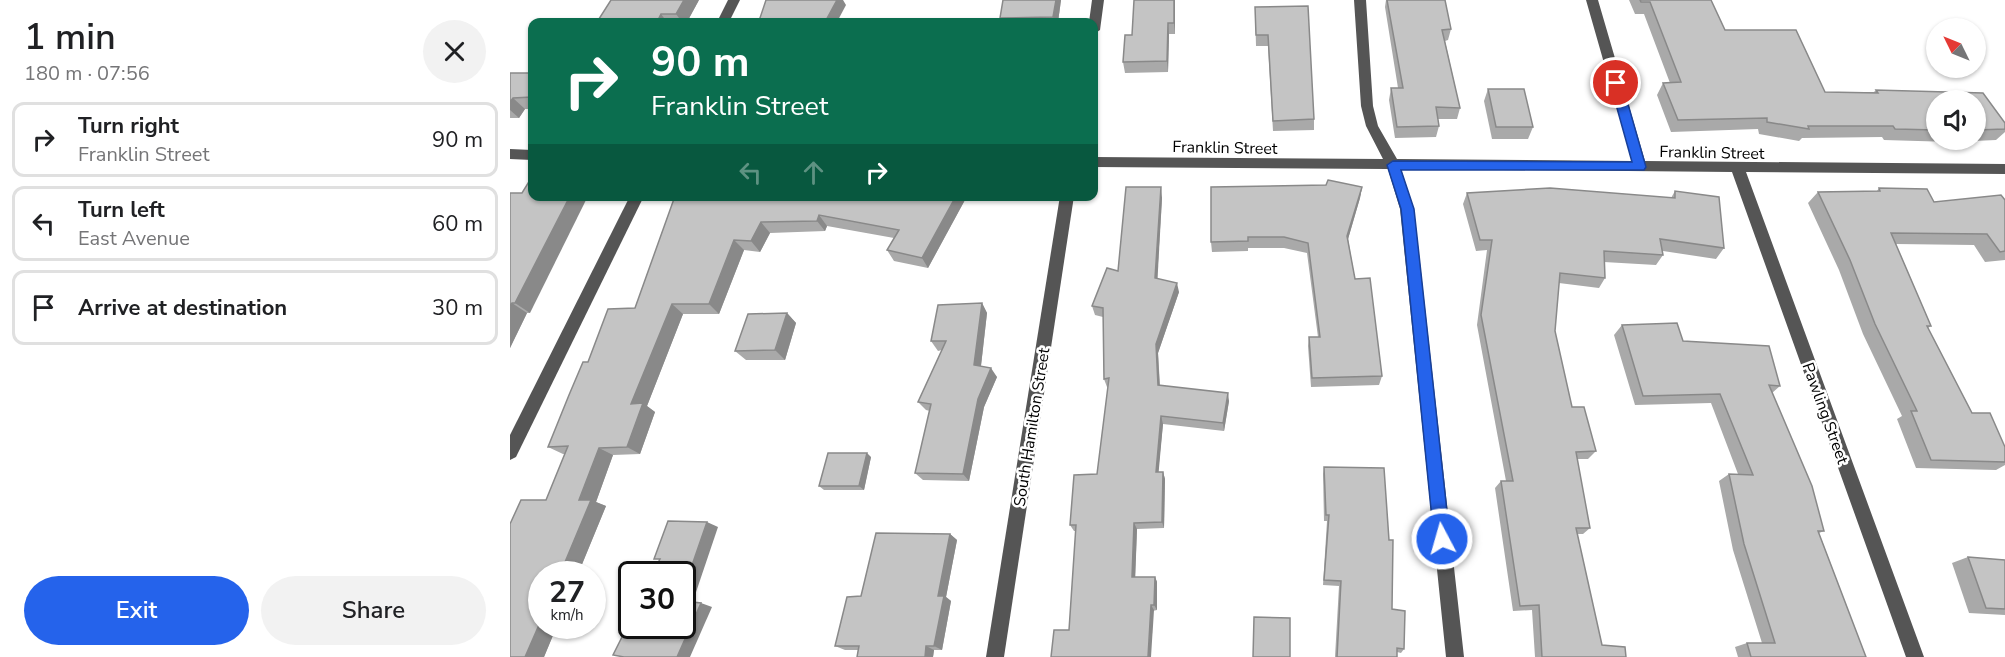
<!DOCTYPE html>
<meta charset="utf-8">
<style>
body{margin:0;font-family:"Nunito Sans",sans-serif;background:#f2f2f2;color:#202124;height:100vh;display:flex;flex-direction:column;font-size:22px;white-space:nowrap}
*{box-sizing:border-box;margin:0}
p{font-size:20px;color:#757577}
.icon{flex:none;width:33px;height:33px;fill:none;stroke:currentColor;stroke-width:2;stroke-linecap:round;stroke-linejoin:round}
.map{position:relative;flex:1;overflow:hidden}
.drawer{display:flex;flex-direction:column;background:#fff;width:510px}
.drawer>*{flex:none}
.hud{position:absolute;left:18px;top:18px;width:570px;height:183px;border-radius:12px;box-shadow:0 2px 4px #0004;background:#0b6e4f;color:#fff;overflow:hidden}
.needle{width:39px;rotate:313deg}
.buttons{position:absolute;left:1416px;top:18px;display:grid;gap:12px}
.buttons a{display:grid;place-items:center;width:60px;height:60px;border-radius:50%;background:#fff;box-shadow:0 2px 4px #0004;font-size:30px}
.speed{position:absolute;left:18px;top:561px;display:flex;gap:12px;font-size:30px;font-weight:700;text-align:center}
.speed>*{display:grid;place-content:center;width:78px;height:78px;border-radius:50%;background:#fff;box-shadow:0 2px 4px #0004;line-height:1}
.speed small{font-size:15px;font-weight:400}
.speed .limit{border:3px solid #111;border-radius:9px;background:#fff;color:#111}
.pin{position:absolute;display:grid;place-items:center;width:51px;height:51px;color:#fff;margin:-26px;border:3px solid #fff;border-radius:50%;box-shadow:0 2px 6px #0007}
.me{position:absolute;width:66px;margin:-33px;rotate:354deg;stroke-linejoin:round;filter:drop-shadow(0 0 4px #0008)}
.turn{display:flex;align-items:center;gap:21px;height:126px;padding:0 24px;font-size:27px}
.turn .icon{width:78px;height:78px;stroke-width:2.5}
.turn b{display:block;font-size:42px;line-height:51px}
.lanes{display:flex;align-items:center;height:57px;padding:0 24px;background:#0003;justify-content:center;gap:30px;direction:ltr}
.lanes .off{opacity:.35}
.round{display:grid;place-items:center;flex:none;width:63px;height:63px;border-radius:32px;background:#f2f2f2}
.summary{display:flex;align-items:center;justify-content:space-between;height:102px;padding:0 24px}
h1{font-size:36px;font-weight:600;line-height:45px}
.cta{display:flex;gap:12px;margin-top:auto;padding:12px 24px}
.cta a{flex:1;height:69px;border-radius:36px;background:#2563eb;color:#fff;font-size:24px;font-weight:600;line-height:69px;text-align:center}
.cta a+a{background:#f2f2f2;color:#202124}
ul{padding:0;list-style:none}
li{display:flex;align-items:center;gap:18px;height:75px;margin:0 12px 9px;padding:0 12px;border:3px solid #e0e0e0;border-radius:12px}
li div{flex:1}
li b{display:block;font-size:22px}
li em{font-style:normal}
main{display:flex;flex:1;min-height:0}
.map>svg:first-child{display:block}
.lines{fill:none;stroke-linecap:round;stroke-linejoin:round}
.minor{fill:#555;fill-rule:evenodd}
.wall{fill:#a9a9a9;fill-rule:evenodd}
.shaded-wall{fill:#898989}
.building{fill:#c4c4c4;stroke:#898989;stroke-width:1.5}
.route{fill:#2563eb;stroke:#184099;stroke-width:1.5}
.labels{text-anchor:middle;stroke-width:5;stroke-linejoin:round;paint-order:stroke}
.street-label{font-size:16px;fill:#000;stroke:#fff}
</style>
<main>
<section class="drawer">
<div class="summary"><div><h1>1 min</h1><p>180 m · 07:56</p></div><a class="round"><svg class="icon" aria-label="close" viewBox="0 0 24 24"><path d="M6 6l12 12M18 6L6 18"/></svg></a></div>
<ul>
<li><svg class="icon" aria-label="right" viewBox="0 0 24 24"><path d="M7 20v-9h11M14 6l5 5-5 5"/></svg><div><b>Turn right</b><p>Franklin Street</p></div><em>90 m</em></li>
<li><svg class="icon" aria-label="left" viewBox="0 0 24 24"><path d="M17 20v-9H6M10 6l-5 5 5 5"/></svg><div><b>Turn left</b><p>East Avenue</p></div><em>60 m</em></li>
<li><svg class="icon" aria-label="arrive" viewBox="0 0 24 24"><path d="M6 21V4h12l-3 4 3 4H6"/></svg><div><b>Arrive at destination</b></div><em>30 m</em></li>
</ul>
<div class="cta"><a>Exit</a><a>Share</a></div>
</section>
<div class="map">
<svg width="1495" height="657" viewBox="0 0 1495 657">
<rect width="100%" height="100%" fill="#fff"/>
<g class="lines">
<g class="minor">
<path d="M218,0H230L219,22H207Z"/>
<path d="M582,0H594L590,30L584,34V22H579Z"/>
<path d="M844,0H856L863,106L868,126L887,159L1122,161L1076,0H1088L1135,161L1495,164V174L1236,172L1414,657H1396L1222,172L891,169L904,209L954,657H936L890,209L878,169L584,167V157L873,159L856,126L851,106Z"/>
<path d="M0,149L22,150V160L0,159Z"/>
<path d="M120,196H134L6,457L0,460V435Z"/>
<path d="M550,196H564L494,657H476Z"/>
</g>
</g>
<g class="wall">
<path d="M189,0L177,22H87Z"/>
<path d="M493,0H551L548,22H491L490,18Z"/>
<path d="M665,0V34H659L658,72L615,73L613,62L622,35Z"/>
<path d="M876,0H935L941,29L938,40L935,41L950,108L947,119H928L929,126L926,137L885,138L879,100L881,88H888L875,7Z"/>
<path d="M1119,0H1201L1215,30H1286L1315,92H1364L1366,90L1473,93L1495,123V132L1486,140L1442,142L1374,140L1372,137L1292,138L1289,141L1249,134L1248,129L1161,132L1147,95L1153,83H1160L1134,14H1125ZM1426,100H1466V140H1426Z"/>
<path d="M745,7L804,119V130L763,131L758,46H746Z"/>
<path d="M0,73H22V109H15L9,118H0Z"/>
<path d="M978,89L1023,127L1018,139H982L974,101Z"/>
<path d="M852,187L850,198L838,239L845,279L872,376L869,385L801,387L798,346L799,337H808L797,253L774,248H738V251L702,252L701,242Z"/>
<path d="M1369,188L1424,202L1495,200V260L1475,262L1464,245L1386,244L1421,326L1418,328L1462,413L1495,447V465L1486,470L1406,468L1387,419L1392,416L1353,334L1329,270L1298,203L1308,192L1367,191Z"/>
<path d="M1165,191L1214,248L1206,259L1153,251V255L1146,265L1094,262L1095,278L1089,288L1049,283L1045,331L1062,407L1086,451L1078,459H1067L1080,528L1073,534H1067L1092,645L1116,657H1025L1022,610L1003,611L985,488L991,481H996L967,325L977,250L966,251L953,204L957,193L1161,198Z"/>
<path d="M0,193L20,313H17L0,348Z"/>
<path d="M165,196L456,198L418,268L384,261L377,250L384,238L317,226L315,231L260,233L250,252L234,250L209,314H173L137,406L145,412L130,454L103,455L86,502L96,506L34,657H0L36,500L55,454H53L38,447L78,362L125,308Z"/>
<path d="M652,198L647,279L669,292L648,353L650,385L719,401L714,431L653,424L648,472H653L655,479L654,528L627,529L625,577H645L647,582V610L559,630L566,531H564L560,525L587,474L598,387H597L594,379L593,317L585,315L582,306L608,271Z"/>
<path d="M472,303L477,313L471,366L487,377L474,407L459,481L413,480L405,473L420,411L416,410L408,402L432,350L428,351L421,341Z"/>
<path d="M277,313L286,323L275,360H236L225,351Z"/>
<path d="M1112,325L1173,341L1270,386L1262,393L1314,531L1309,533L1356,657H1228L1225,647L1237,643H1252L1223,550L1209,481L1219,474H1228L1201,403L1125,405L1104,335Z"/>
<path d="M361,457L354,490H314L309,486Z"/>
<path d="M814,467L882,609L894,649L891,653L887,652V657H825L829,586L813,585L817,521H814L813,474Z"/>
<path d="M440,534L447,540L436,597L441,601L432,650H424L423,657H347L348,650H335L325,646L351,596Z"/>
<path d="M1458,557L1495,560V615L1459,613L1442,563Z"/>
</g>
<g class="shaded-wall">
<path d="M174,0H189L177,22H172L166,14Z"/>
<path d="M327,0H333L336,5L327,22H315Z"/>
<path d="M546,0H551L548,22H545L543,17Z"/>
<path d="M664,0H665V34L664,23Z"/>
<path d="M151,14L157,22H147Z"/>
<path d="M658,23L659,34L658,72L657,61Z"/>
<path d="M3,98L15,109L9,118L0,110V102Z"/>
<path d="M651,187L652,198L647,288L645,278Z"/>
<path d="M852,187L850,198L836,246L837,236Z"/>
<path d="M60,196H78L20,313L5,303Z"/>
<path d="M446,196H455L456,198L418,268L412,258Z"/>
<path d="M309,215L317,226L315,231L307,221Z"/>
<path d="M251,222L260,233L250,252L241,241Z"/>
<path d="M224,240L234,250L209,314L199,304Z"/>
<path d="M667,283L669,292L648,353L650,393L648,385L646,344Z"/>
<path d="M2,303L17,313L0,348V307Z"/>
<path d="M472,303L477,313L470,374L464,365Z"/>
<path d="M162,304L173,314L137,406L145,412L130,454L117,447L121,404Z"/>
<path d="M277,313L286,323L275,360L265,350Z"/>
<path d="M481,368L487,377L474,407L459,481L453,474L468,399Z"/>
<path d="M718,393L719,401L714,431L713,423Z"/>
<path d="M651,416L653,424L648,479L646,472Z"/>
<path d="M89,448L103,455L86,502L96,506L68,574H50L69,500Z"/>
<path d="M357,453L361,457L354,490L349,486Z"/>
<path d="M653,472L655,479L654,528L652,522Z"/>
<path d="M197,522L208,527L182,604L172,601V594Z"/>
<path d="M624,523L627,529L625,583L622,577Z"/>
<path d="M440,534L447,540L436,597L441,601L432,650L424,646L428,596Z"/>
<path d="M645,577L647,582V610L644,605Z"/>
<path d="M191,603L202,607L180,657H167Z"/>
<path d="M641,605L644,610L641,657H638Z"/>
<path d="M32,618V626H47L34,657H15Z"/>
<path d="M416,646L424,650L423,657H415Z"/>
</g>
<g class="building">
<path d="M101,0H174L166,14H151L147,22H87Z"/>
<path d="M256,0H327L315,22H247L250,18Z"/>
<path d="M493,0H546L543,17L490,18Z"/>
<path d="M624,0H664V23H658L657,61L613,62L615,35H622Z"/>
<path d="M877,0H935L941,29L932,30L950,108L926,107L929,126L887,127L881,88H893Z"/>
<path d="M1130,0H1201L1215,30H1286L1315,92L1368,93L1366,90L1473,93L1495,123V129L1466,130V100H1426V130L1385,129L1383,126H1298L1299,129L1257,122V118L1168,120L1153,83L1171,82L1140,2H1131Z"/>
<path d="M798,6L804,119L763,121L758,35H746L745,7Z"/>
<path d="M0,73H22V97L3,98L0,102Z"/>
<path d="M978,89H1014L1023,127H986Z"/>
<path d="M20,180H22V196H60L5,303H2L0,307V193H12Z"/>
<path d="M818,180L852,187L837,236L845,279L860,278L872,376L802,378L799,337H810L798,243L774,237H738V241L701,242V187L816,185Z"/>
<path d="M616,187H651L645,278L667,283L646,344L648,385L718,393L713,423L651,416L646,472H653L652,522L624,523L622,577H645L644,605H641L638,657H541L544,630H559L566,525H560L564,475L587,474L599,378L594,379L593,308L582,306L597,268L608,271Z"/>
<path d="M1040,188L1165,198V191L1209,197L1214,248L1150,239L1153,255L1094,251L1095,278L1050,273L1045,331L1062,407H1074L1086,451L1066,452L1080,528H1066L1092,645L1115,647L1116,657H1032L1029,605L1010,606L991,481H1003L971,315L982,240H970L957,193Z"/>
<path d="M1369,188L1417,189L1424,202L1491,195L1495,200V251L1490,252L1477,234L1381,233L1421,326H1417L1462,413H1480L1495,447V462L1421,460L1401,411H1407L1365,324L1340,260L1308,192L1370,191Z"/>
<path d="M165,196H446L412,258L377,250L389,230L309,215L307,221L251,222L241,241L224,240L199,304H162L121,404L133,403L117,447L89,448L69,500H81L50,574H32V618L15,657H0V524L11,500H36L58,446L38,447L59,395L73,362H78L98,309L125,308Z"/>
<path d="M472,303L464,365L481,368L468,399L453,474L405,473L421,404L408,402L436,341H421L428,305Z"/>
<path d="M277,313L265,350L225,351L238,314Z"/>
<path d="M1167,323L1173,341L1259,346L1270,386L1259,385L1302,486L1314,531H1308L1356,657H1241L1237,643H1265L1234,544L1219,474L1243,475L1210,394L1133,396L1112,325Z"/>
<path d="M318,453H357L349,486H309Z"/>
<path d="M814,467L874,468L879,540H883L882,609L895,611L894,649L887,648V657H827L831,581L814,580L819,515H816Z"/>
<path d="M158,521L197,522L172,594V574H142L150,559H144Z"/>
<path d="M366,533L440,534L428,596H434L424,646H416L415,657H347L349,646H325L337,597L351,596Z"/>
<path d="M1458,557L1495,560V609L1476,608Z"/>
<path d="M172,601L191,603L167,657H114L103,655L122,617V626H172Z"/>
<path d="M744,617L780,618V657H743Z"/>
</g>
<path class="route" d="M1106,79L1112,83L1136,167L1134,170H891L904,209L940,539L938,545L932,547L927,545L924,539L891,209L877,165L883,161L1122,162L1100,83Z"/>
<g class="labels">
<g class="street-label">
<text transform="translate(715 147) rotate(1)" y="6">Franklin Street</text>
<text transform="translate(1202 152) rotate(1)" y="6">Franklin Street</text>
<text transform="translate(1316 413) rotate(70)" y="6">Pawling Street</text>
<text transform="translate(521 427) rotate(-81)" y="6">South Hamilton Street</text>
</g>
</g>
</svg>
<div class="buttons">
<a><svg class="needle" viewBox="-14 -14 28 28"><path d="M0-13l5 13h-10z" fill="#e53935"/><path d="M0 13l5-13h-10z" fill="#757577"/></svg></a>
<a><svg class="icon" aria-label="sound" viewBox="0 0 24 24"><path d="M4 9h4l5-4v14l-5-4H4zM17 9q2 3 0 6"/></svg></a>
</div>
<div class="speed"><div>27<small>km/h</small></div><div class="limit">30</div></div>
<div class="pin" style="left:1106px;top:83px;background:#d93025"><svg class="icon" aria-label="arrive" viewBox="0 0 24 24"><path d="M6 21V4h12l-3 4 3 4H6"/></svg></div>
<svg class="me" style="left:932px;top:539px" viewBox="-20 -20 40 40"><circle r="17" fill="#2563eb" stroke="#fff" stroke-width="3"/><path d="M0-11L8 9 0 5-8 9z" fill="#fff"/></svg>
<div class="hud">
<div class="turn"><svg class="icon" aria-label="right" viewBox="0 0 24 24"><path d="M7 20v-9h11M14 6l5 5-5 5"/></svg><div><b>90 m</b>Franklin Street</div></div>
<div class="lanes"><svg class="icon off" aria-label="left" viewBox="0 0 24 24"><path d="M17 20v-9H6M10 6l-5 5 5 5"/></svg><svg class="icon off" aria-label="ahead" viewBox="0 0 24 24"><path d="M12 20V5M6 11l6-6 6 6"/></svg><svg class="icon" aria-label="right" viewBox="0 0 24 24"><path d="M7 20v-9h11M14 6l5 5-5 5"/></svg></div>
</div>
</div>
</main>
